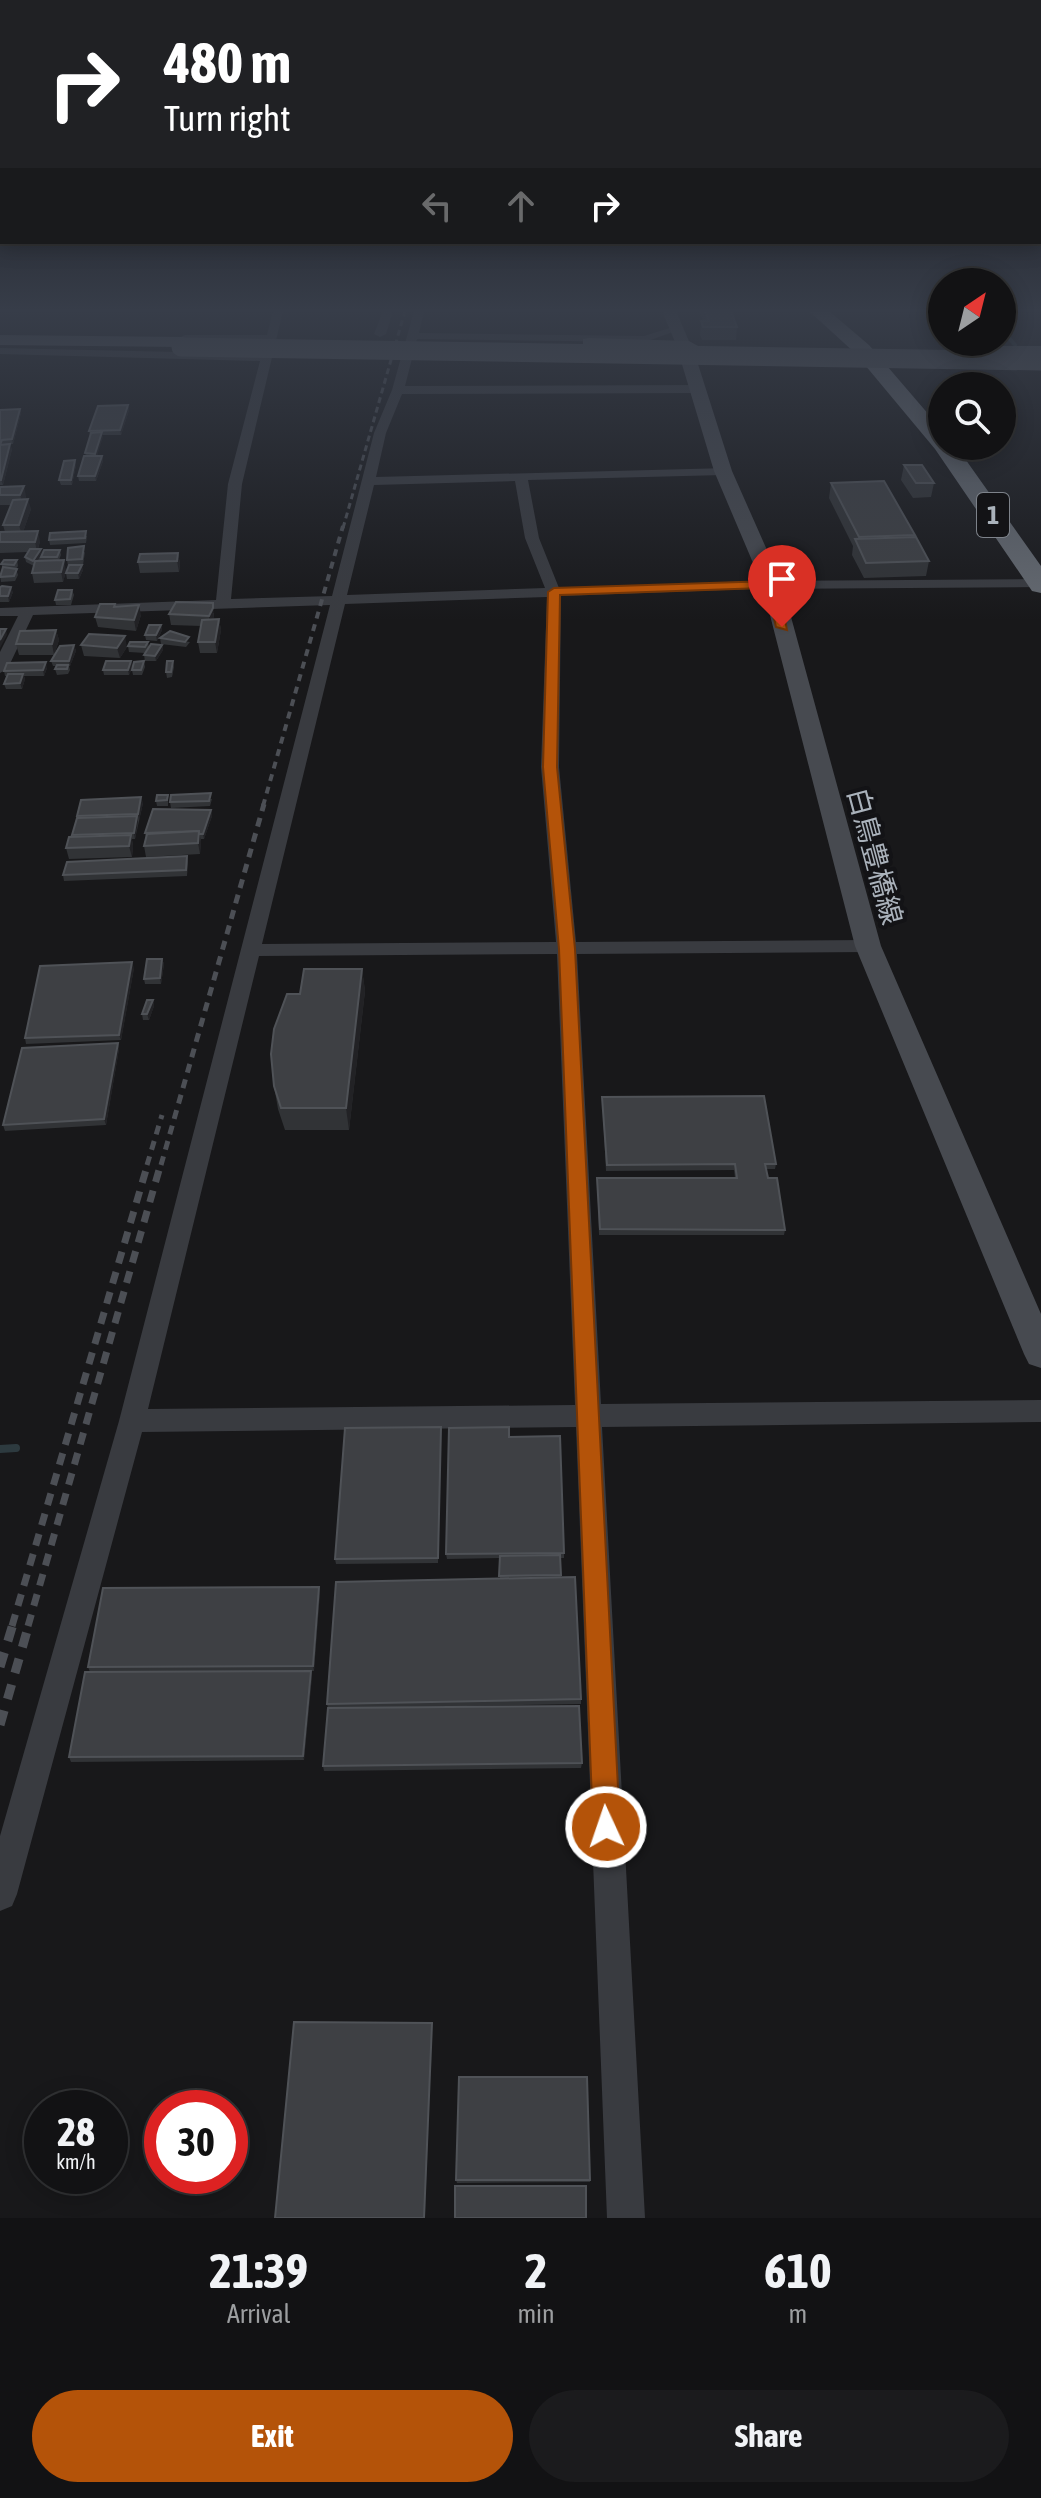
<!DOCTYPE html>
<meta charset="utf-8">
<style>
body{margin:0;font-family:"Asap Condensed","Noto Sans JP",sans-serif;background:#1b1b1d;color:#f1f3f6;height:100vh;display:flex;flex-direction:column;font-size:30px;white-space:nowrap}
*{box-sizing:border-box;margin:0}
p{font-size:26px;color:#9c9ea0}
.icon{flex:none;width:44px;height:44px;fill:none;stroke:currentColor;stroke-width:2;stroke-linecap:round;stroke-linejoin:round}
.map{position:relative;height:2218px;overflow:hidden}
.drawer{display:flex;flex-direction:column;background:#121214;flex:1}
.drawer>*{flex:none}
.guide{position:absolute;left:0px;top:0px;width:1042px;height:244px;box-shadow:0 4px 20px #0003,0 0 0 2px #313234;background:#202124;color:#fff;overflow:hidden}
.needle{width:52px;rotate:35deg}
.tools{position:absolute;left:928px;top:268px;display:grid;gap:16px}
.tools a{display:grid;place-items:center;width:88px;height:88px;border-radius:50%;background:#121214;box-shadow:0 4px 20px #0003,0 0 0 2px #313234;font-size:40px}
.speed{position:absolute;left:24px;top:2090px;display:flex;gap:16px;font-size:40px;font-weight:700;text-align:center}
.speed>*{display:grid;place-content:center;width:104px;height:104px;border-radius:50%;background:#121214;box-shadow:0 4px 20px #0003,0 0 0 2px #313234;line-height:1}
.speed small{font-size:20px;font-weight:400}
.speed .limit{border:12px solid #d22;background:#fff;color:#111}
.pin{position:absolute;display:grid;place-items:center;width:68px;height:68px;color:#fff;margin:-82px -34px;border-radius:50% 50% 50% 0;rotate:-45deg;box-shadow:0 0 8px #0007}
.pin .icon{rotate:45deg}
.me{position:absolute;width:88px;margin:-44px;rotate:357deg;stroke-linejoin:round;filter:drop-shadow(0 0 6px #0008)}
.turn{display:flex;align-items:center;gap:28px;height:168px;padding:0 32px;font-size:36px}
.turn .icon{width:104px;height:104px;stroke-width:2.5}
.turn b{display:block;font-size:56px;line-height:68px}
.lanes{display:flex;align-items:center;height:76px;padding:0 32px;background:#0003;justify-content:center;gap:40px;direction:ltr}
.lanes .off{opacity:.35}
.eta{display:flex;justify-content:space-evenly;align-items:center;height:136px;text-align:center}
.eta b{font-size:48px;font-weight:700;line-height:56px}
.primary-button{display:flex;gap:16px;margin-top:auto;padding:16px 32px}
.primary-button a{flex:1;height:92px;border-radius:48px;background:#b45309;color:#fff;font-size:32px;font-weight:700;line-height:92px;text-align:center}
.primary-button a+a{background:#1b1b1d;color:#f1f3f6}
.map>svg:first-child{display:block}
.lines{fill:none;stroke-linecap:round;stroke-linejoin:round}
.stream-far1{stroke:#2d3a3f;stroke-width:4}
.stream{stroke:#2d3a3f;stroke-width:8}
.street{fill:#393b40;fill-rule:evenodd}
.secondary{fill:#474a50;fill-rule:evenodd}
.primary{fill:#55595f;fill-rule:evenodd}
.highway{fill:#656a71;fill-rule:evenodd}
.rail-far4{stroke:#4c4f55;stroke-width:3;stroke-dasharray:6 4;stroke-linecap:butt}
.rail-far3{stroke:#4c4f55;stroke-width:4;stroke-dasharray:7 6;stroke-linecap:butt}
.rail-far2{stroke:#4c4f55;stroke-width:5;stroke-dasharray:9 7;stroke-linecap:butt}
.rail-far1{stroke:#4c4f55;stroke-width:7;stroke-dasharray:12 9;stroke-linecap:butt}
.rail{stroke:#4c4f55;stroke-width:9;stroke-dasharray:15 12;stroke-linecap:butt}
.primary-bridge{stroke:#55595f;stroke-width:19}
.wall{fill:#313336}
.shaded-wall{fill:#222225}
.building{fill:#3e4044;stroke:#4f5257;stroke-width:2}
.route{fill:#b45309;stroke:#753606;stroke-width:2}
.labels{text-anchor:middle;stroke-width:8;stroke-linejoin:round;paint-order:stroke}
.shield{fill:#131316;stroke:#7d828a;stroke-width:2}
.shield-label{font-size:26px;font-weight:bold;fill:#aab2bb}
.street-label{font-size:28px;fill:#aab2bb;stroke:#131316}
</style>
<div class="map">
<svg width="1041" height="2218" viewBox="0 0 1041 2218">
<rect width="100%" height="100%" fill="#18181a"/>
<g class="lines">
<path class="stream-far1" d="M1002,330L1015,345"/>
<path class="stream" d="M0,1449L16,1448"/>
<g class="street">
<path d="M273,311H283L242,484L231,599L332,596L374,433L392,390L414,311H424L419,333L644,336L676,326L681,329L645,342L417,339L405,386L699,385L705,389L699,393L402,394L386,433L376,477L728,468V474L723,475L528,480L539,538L559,588L753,581L1041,579V587L753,589L561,596L559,767L576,942L868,940L878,946L868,952L577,954L601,1404L1041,1400V1422L602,1427L645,2218H607L576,1427L142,1432L17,1894L12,1906L0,1911V1836L119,1421L330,605L33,615L8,668L0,673V652L18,616H0V608L216,600L228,484L260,361L0,354V348L262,354L265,341H185L179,338L185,335H267ZM515,481L525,538L545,588L347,595L374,485ZM547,597L541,767L556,942L262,944L345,604ZM557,954L575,1405L148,1409L259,956Z"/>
<path d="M383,311H393L386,334L380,337L374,334Z"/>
</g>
<g class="secondary">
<path d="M662,311H676L691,346L688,349H678Z"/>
<path d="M689,356L697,361L732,471L782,584L881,946L1041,1314V1368L1029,1364L1024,1354L855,946L762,584L714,471L681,361Z"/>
</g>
<g class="primary">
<path d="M0,335L183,337L192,342L183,347L0,345Z"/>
<path d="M589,338L689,341L698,346L689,351L583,347V339Z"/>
<path d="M981,346H1041V356L975,355L972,351Z"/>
</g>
<path class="highway" d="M809,311H829L869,345L942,430V446H956L1041,566V593L1032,591L935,449L855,353Z"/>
<path class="rail-far4" d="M343,528L405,311"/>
<path class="rail-far3" d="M263,806L343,526"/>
<g class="rail-far2">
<path d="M147,1165L162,1115"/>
<path d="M161,1165L264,804"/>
</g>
<g class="rail-far1">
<path d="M12,1626L148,1163"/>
<path d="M28,1626L161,1163"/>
</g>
<g class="rail">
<path d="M0,1667L13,1624"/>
<path d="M0,1725L29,1624"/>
</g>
<path class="primary-bridge" d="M181,347L1041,361"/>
</g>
<g class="wall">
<path d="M699,311H731L737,327L736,340H702L700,335L701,321H703Z"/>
<path d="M128,405L129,410L121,435H102L97,456H102L103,461L96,481H79L78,476L86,456L85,453L90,435L89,431Z"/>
<path d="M20,409L21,413L13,444L3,445L12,449L3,485H0V410Z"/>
<path d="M75,460L76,465L72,485H61L59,480Z"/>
<path d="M904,465L934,483L931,497L913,498L901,480Z"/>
<path d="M831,483L915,535L914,538L929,561L926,576L864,578L852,555L853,546L829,498Z"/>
<path d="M0,487L26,496L25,499L31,509L23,532L40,541L38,549L42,554L60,550L61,555L59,560L66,571L63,582L34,583L32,573L34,566L26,562L25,557L27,552L0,553V532H5L3,525L11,505H0Z"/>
<path d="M87,536L86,543L50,545L49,540Z"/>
<path d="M85,552L83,565H76L83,570L79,579H67L66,573L69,566H68L67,560Z"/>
<path d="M178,553L180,564L179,572L140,573L138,562Z"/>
<path d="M17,560L18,566L16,569L18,575L15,581L1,582L0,575L2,569V563Z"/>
<path d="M0,587L13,592L9,602H0Z"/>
<path d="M72,590L74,595L71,605H56L55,600Z"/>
<path d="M115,604V607L141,615L136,631L98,627L95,617Z"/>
<path d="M214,613V619H219L221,630L217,653H200L198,642L201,626L171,625L169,614Z"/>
<path d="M161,625L162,630L157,641L146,640L145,635Z"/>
<path d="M56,630L59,640L54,655H19L16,644Z"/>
<path d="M160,638L190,642L186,647L161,644Z"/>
<path d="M148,642L149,647L162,645L163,650L156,661H145L144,655L145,653L129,652L128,646Z"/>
<path d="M74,645L76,651L70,666H69L70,670L68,674L57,675L55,669L56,666H53L51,661Z"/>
<path d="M81,645L127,647L120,658L84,656Z"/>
<path d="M131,661L133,666L129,675H104L103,670Z"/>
<path d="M144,661L145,667L142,675H133L132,670Z"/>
<path d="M173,661L174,667L172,677L167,678L166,672Z"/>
<path d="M47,668L44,676H24L25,679L22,689H6L4,684L7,676H5L4,671Z"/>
<path d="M168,795V806H157L156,801Z"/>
<path d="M212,799L210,806L171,808L170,802Z"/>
<path d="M143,803L135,839H132L133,846L132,857L69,859L66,848L73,837L77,816Z"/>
<path d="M211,810L212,816L204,839H201L200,854L146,857L144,846L146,838L145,833Z"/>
<path d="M187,856L188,862L187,876L64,881L63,875Z"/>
<path d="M162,959L164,964L161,984H145L144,979Z"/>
<path d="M134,968L121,1040L26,1044L25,1038Z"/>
<path d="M362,969L365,991L349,1130H285L278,1109L274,1086L300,994Z"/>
<path d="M153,1000L154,1006L149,1020H143L142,1014Z"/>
<path d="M118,1043L119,1049L106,1125L5,1131L3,1125Z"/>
<path d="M602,1097L776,1164L775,1169H766L768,1178L785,1230L784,1235H599L597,1178H735L734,1170L606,1171Z"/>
<path d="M441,1427L438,1563L336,1564L335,1559Z"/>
<path d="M509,1437L564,1553V1558H561V1577L581,1699V1704L405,1707L582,1763L581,1768L324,1771L323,1766L328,1708L327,1704L500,1578V1558L447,1559L446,1554Z"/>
<path d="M320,1592L314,1671L90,1672L88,1667Z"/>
<path d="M311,1671L312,1676L304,1760L71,1762L69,1757Z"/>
<path d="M456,2180H590V2182L457,2183Z"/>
</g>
<g class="shaded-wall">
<path d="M128,405L129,410L121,435L120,430Z"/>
<path d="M20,409L21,413L13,444L12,439Z"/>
<path d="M102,432L103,437L96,459L95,454Z"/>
<path d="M10,444L12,449L3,485L1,480Z"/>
<path d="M102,456L103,461L96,481L95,476Z"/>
<path d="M75,460L76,465L72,485L71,480Z"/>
<path d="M24,486L26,496L23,505L20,495Z"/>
<path d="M28,499L31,509L22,535L19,525Z"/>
<path d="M38,531L40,541L37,552L35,542Z"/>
<path d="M41,549L42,554L34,566L33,561Z"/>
<path d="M178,553L180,564L179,572L177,561Z"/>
<path d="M64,560L66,571L63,582L61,572Z"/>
<path d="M82,565L83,570L79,579L78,573Z"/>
<path d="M11,587L13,592L9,602L8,596Z"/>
<path d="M213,603L214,619L210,627L209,616Z"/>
<path d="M139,605L141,615L136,631L134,620Z"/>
<path d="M219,619L221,630L217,653L215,642Z"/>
<path d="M161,625L162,630L157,641L156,635Z"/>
<path d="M6,629L7,635L0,648V640Z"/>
<path d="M56,630L59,640L54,655L52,644Z"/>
<path d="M125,636L127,647L120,658L117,648Z"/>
<path d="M74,645L76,651L70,666L69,661Z"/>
<path d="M162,645L163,650L156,661L155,656Z"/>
<path d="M131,661L133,666L129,675L128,670Z"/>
<path d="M46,662L47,668L44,676L43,670Z"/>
<path d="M23,674L25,679L22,689L20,683Z"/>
<path d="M141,797L143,803L139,820L138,814Z"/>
<path d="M211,810L212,816L204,839L203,834Z"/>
<path d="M137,816L138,822L135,839L134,833Z"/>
<path d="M199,831L201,842L200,854L198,843Z"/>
<path d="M131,835L133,846L132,857L129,846Z"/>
<path d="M162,959L164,964L161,984L160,978Z"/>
<path d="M132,962L134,968L121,1040L119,1035Z"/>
<path d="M362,969L365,991L349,1130L346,1108Z"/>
<path d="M153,1000L154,1006L149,1020L147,1014Z"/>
<path d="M118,1043L119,1049L106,1125L104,1119Z"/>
<path d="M319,1587L320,1592L314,1671L313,1666Z"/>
<path d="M311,1671L312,1676L304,1760L303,1756Z"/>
<path d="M432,2023L425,2218H424Z"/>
</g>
<g class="building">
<path d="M705,311H731L737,327H703L701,321H709Z"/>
<path d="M128,405L120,430L89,431L98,406Z"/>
<path d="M20,409L12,439L2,440L0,445L10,444L1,480H0V410Z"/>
<path d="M102,432L95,454L85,453L91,433Z"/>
<path d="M84,456H102L95,476H78Z"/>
<path d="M75,460L71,480H59L64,461Z"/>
<path d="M904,465H922L934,483H916Z"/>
<path d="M884,481L915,535L859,537L831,483Z"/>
<path d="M24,486L20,495H0V487Z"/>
<path d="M28,499L19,525H3L13,500Z"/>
<path d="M38,531L35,542H0V532Z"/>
<path d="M86,531L85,538L49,540L50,533Z"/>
<path d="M916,537L929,561L866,563L855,539Z"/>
<path d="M84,546L82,559L67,560L68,548Z"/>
<path d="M30,549H41L33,561L25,557Z"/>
<path d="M44,550H60L57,557H41Z"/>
<path d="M178,553L177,561L138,562L140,554Z"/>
<path d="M4,560H17L14,565L1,564Z"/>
<path d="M64,560L61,572L32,573L35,561Z"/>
<path d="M69,565H82L78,573H66Z"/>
<path d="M3,567L17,569L14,576L0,577Z"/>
<path d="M2,586L11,587L8,596H0V587Z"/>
<path d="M58,590H72L70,599L55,600Z"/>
<path d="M176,602L213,603V608L209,616L169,614Z"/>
<path d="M100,604H115L114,607L139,605L134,620L95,617Z"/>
<path d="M219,619L215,642H198L202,620Z"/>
<path d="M149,625H161L156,635H145Z"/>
<path d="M0,629H6L0,640Z"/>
<path d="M56,630L52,644H16L20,631Z"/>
<path d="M170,631L189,637L185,642L160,638Z"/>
<path d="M89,634L125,636L117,648L81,645Z"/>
<path d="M130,642H148L145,647L128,646Z"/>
<path d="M151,644L162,645L155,656L144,655Z"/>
<path d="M74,645L69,661H51L60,646Z"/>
<path d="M106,661H131L128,670H103Z"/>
<path d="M144,661L141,670H132L134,662Z"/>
<path d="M167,661H173L171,672H166Z"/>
<path d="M46,662L43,670L4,671L7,663Z"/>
<path d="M57,665H68L67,669H55Z"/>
<path d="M8,674H23L20,683L4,684Z"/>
<path d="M211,793L209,801L170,802L171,795Z"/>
<path d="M157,795H168L167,800L156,801Z"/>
<path d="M141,797L138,814L77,816L81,800Z"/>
<path d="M153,809L211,810L203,834H199V831L145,833Z"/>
<path d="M137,816L134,833L72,835L77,818Z"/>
<path d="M199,831L198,843L144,846L147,834Z"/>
<path d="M131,835L129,846L66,848L69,837Z"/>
<path d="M187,856L186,870L63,875L67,862Z"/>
<path d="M147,959H162L160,978L144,979Z"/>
<path d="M132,962L119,1035L25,1038L40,966Z"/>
<path d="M304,969H362L346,1108H281L274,1086L271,1054L274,1029L287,994H300Z"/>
<path d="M147,1000H153L147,1014H142Z"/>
<path d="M118,1043L104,1119L3,1125L22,1048Z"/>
<path d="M764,1096L776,1164H765L768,1178H777L785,1230L600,1229L597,1178H737L735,1164L607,1165L602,1097Z"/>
<path d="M441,1427L438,1558L335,1559L345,1428Z"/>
<path d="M509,1427V1437L560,1436L564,1553L446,1554L449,1428Z"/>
<path d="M560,1555L561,1575L499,1576L500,1556Z"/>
<path d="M575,1577L581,1699L327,1704L336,1582Z"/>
<path d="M319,1587L313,1666L88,1667L103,1588Z"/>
<path d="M311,1671L303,1756L69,1757L85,1672Z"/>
<path d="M579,1706L582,1763L323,1766L328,1708Z"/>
<path d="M294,2022L432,2023L424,2218H275Z"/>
<path d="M459,2077H587L590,2180H456Z"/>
<rect x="455" y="2186" width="131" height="32"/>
</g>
<linearGradient id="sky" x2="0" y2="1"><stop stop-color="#0d0d0e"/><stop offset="0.5" stop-color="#373d49"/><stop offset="1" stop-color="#373d49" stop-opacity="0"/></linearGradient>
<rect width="1041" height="621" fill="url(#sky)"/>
<path class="route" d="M772,581L778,584L787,630L776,627L767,588L560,595L557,767L575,949L620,1827L616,1836L606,1840L597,1836L593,1827L559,949L543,767L548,592L554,588Z"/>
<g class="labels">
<rect class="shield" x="977" y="493" width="32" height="44" rx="6"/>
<g class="shield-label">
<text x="993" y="524">1</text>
</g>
<g class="street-label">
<text transform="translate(875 856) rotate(75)" y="10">白鳥豊橋線</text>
</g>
</g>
</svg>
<div class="tools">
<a><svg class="needle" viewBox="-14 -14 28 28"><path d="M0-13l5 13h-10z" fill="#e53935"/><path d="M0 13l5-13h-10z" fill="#9c9ea0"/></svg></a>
<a><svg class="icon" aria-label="search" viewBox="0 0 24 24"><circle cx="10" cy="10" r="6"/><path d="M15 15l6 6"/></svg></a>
</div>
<div class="speed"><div>28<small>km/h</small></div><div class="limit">30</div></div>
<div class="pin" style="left:782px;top:627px;background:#d93025"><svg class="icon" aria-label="arrive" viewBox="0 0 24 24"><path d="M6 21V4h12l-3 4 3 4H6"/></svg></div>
<svg class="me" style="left:606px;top:1827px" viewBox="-20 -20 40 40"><circle r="17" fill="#b45309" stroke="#fff" stroke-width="3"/><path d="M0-11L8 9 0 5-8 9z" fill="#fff"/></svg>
<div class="guide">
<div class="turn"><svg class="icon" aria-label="right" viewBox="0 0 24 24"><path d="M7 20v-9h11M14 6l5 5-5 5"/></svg><div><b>480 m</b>Turn right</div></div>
<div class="lanes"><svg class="icon off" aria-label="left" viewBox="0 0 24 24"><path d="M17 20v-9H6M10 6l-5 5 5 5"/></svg><svg class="icon off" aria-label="ahead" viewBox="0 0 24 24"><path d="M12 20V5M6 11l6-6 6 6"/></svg><svg class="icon" aria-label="right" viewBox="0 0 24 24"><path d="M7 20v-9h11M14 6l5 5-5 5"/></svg></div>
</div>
</div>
<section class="drawer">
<div class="eta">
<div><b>21:39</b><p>Arrival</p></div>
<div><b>2</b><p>min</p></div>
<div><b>610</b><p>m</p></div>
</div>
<div class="primary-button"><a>Exit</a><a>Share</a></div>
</section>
